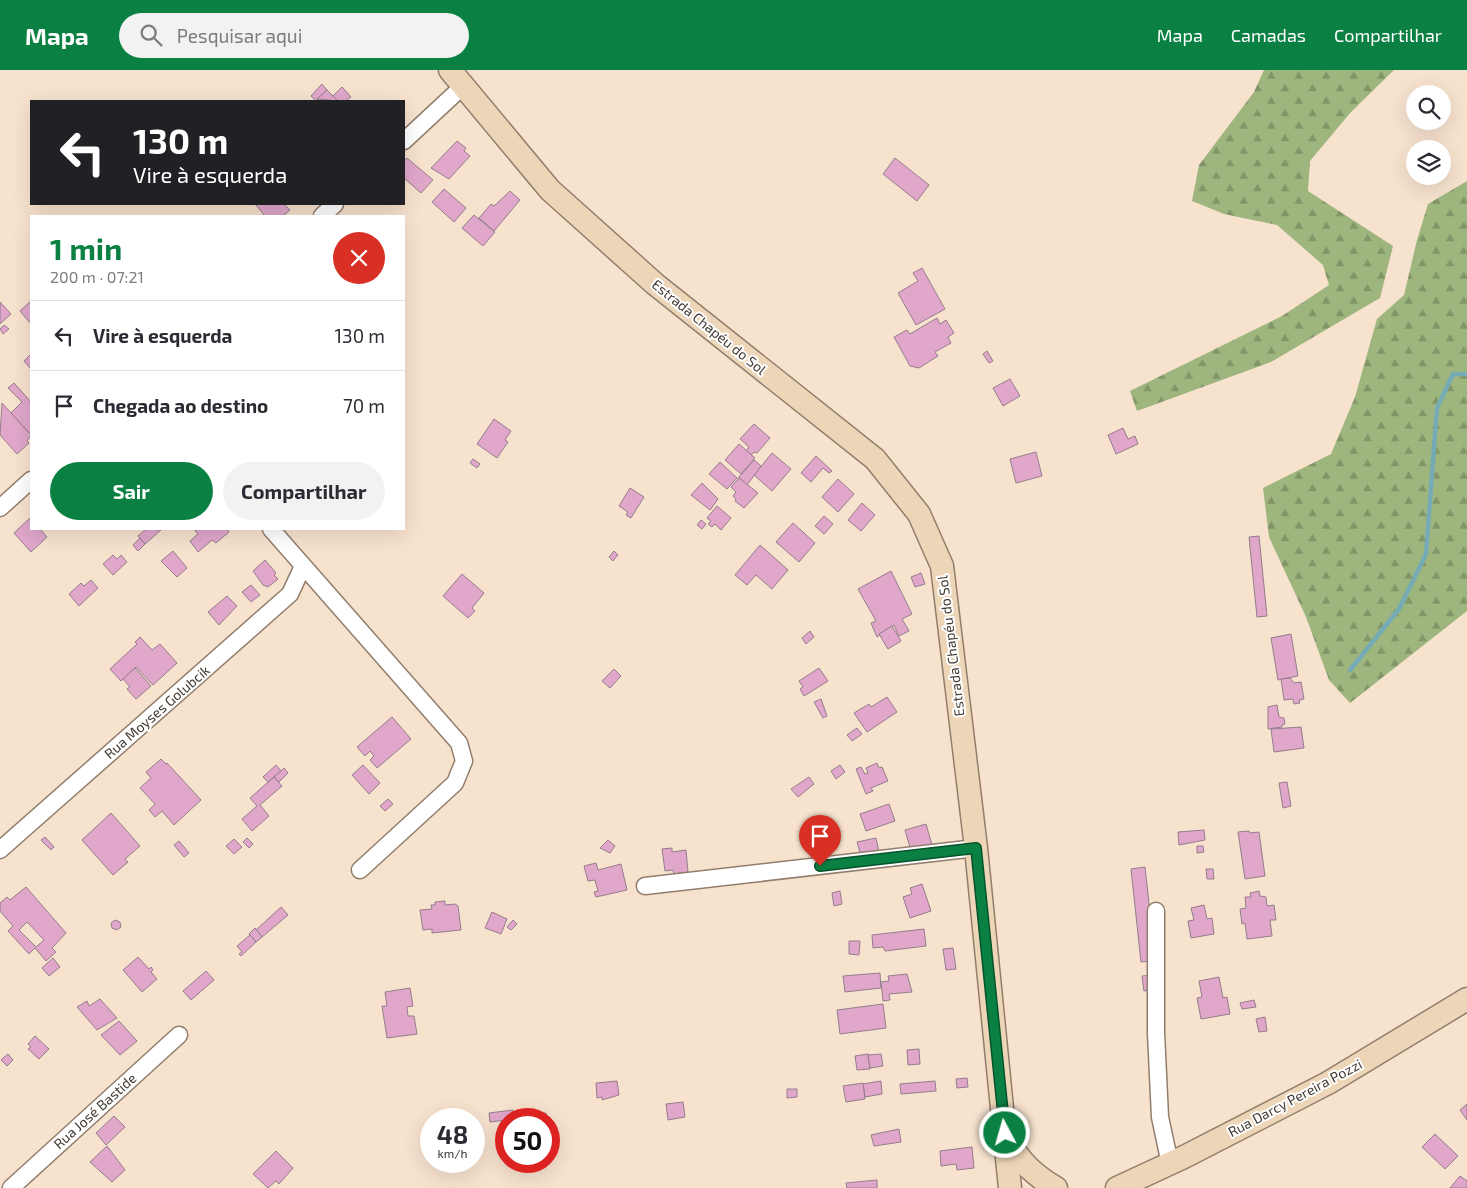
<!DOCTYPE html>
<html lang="pt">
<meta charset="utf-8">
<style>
body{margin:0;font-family:"Exo 2",sans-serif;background:#f2f2f3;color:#2b2b33;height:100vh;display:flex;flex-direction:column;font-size:19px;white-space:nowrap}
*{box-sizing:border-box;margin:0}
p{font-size:16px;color:#7c7c81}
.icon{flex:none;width:28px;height:28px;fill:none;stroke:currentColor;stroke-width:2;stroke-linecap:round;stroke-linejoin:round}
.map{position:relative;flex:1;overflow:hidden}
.details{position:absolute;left:30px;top:145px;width:375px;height:315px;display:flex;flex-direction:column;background:#fff;border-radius:0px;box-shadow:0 5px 20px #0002}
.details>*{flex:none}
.hud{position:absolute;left:30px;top:30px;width:375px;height:105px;border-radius:0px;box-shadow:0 5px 20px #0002;background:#202124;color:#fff;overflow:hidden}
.tools{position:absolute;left:1406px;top:15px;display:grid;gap:10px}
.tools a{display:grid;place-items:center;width:45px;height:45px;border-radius:50%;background:#fff;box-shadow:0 5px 20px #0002;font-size:25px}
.speed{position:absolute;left:420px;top:1038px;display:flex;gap:10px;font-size:25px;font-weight:700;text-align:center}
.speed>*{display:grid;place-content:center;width:65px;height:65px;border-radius:50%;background:#fff;box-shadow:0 5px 20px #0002;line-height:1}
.speed small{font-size:12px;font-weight:400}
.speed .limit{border:8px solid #d22;background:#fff;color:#111}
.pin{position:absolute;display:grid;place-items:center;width:42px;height:42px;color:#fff;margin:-51px -21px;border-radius:50% 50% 50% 0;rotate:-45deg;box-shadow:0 0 5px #0007}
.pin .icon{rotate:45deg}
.me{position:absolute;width:55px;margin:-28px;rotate:354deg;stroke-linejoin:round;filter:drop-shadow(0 0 4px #0008)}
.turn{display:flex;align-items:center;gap:18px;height:105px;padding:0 20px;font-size:22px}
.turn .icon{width:65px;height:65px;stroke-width:2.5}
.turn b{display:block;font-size:35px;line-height:42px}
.round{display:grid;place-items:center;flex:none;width:52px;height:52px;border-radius:26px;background:#f2f2f3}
.summary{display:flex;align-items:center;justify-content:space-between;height:85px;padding:0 20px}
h1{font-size:30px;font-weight:700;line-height:38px;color:#0b8043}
.primary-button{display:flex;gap:10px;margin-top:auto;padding:10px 20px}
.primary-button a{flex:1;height:58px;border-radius:30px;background:#0b8043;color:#fff;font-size:20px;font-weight:700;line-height:58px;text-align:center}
.primary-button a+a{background:#f2f2f3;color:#2b2b33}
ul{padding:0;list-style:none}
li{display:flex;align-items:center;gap:15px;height:70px;padding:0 20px;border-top:1px solid #e1e1e2}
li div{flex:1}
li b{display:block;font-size:19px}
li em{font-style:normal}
header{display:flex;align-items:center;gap:30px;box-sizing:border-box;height:70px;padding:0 25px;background:#0b8043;color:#fff}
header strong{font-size:24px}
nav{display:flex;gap:28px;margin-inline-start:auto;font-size:18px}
.search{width:350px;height:45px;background:#f2f2f3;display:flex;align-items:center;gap:12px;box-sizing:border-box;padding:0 18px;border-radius:28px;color:#7c7c81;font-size:19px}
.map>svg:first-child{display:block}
.forest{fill:url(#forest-firs)}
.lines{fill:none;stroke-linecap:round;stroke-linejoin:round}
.stream{stroke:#75abb4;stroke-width:4.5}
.building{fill:#e0a7cb;stroke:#947d8b;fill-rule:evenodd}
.street-casing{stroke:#917e6d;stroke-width:19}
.secondary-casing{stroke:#917e6d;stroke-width:25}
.street{stroke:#fff;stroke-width:16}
.secondary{stroke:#ecd6b7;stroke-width:22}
.route-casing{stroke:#07532c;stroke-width:12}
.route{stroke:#0b8043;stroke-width:9}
.labels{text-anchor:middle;stroke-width:4;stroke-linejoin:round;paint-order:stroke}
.street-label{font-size:14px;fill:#423a32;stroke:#fff}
</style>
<header>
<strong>Mapa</strong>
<div class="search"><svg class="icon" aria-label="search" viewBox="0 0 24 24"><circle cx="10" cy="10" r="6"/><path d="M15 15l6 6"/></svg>Pesquisar aqui</div>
<nav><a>Mapa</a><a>Camadas</a><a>Compartilhar</a></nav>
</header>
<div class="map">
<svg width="1467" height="1118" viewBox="0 0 1467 1118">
<defs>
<pattern id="forest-firs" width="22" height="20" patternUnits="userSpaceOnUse" patternTransform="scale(1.25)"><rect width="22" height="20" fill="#9eb67e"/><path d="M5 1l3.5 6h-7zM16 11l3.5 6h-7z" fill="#829568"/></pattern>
</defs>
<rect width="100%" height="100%" fill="#f7e2ce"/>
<g class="forest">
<path d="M1264,0H1394L1351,42L1310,91L1308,121L1393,176L1380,228L1271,292L1137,341L1130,321L1282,246L1329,215L1323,195L1277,155L1224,144L1192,131L1199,95L1254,22Z"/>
<path d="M1467,111V541L1350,633L1329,610L1306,547L1269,467L1263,418L1331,384L1355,327L1377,249L1404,225L1417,170L1428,134Z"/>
</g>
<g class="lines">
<path class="stream" d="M1350,600L1399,539L1426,484L1437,338L1453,304H1467"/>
</g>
<g class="building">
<path d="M322,14L327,20L316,31L311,26Z"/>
<path d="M342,17L351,27L346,31H338L333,26Z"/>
<path d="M327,20L338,31L317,29Z"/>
<path d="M457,71L466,78L464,81L470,86L449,109L431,98Z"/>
<path d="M407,88L433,110L421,123L404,108V91Z"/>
<path d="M895,88L929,115L917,131L883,104Z"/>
<path d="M444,119L466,138L454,152L432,132Z"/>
<path d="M510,121L520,130L494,161L479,148L491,134L494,136Z"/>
<path d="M255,134H284L290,140L283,146H265Z"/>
<path d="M474,145L495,162L483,176L462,158Z"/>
<path d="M922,198L945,239L916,255L898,223L918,211L913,203Z"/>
<path d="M31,231V254L20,241Z"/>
<path d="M0,232L11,244L0,254Z"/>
<path d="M937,248L940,254L946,250L954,263L948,267L951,273L935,282L938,286L919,298L910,296L894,267L907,260L910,264Z"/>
<path d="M4,255L9,259L3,264L0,259Z"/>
<path d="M987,281L993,291L989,293L983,284Z"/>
<path d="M30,285L31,286V299L24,291Z"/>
<path d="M1010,309L1020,326L1003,336L993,318Z"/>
<path d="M14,313L31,332V365L11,343L22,332L8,318Z"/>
<path d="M2,333L31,365L27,371L29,373L17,384L0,365Z"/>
<path d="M494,349L511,361L505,370L508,372L497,388L477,374Z"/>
<path d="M754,354L770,368L757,383L754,382L751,385L746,381L749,377L740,369Z"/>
<path d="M1123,358L1128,369L1135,366L1138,374L1116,384L1108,365Z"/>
<path d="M739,374L755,388L741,404L725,390Z"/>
<path d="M1036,382L1042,406L1016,413L1010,389Z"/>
<path d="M772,383L791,399L772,421L754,405Z"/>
<path d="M816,386L832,401L829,403L823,398L811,412L801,403Z"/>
<path d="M473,389L480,394L477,398L470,393Z"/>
<path d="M754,390L761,396L747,415L738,408Z"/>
<path d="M720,392L737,408L727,419L709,404Z"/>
<path d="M739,408L758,423L744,438L735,431L736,429L733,426L736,422L731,417Z"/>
<path d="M838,409L854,424L838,442L822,427Z"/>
<path d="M702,413L718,429L710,440L691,425Z"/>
<path d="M630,418L644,427L631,448L626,445L628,442L619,436Z"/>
<path d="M862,433L875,445L861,461L848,450Z"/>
<path d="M717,436L731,448L721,460L715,454L712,457L708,454L711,451L707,448Z"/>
<path d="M824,446L833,454L824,464L815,456Z"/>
<path d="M30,448L31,459H40L47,467L31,482L14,463Z"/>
<path d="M701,450L706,454L702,459L697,455Z"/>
<path d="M793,453L815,473L799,492L776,472Z"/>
<path d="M146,459L161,460L145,474L138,466Z"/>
<path d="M198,459H227L229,462L216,473L212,470L198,482L190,471L198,464L195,461Z"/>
<path d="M1259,466L1267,546L1257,547L1249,467Z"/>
<path d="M140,468L145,474L138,481L133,475Z"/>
<path d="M760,475L788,500L772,519L756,505L747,515L735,505Z"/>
<path d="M173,481L187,498L177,507L161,491Z"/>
<path d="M614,481L618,485L613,491L609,487Z"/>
<path d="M113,485L117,489L121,485L127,492L113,505L103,494Z"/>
<path d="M265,490L276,503L274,505L278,509L268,517L263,515L253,501Z"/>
<path d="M891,501L912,544L902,549L909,561L899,566L894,555L877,567L871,553L876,551L858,519Z"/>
<path d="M921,503L925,514L915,517L911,507Z"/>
<path d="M462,504L484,523L472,538L475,541L468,548L443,526Z"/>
<path d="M91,510L98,518L79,536L69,524L81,513L84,516Z"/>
<path d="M251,515L260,525L251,532L242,522Z"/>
<path d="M227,526L237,536L219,555L208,542Z"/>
<path d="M892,556L901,571L888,579L879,564Z"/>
<path d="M810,561L814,567L806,574L802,568Z"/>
<path d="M1291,564L1298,606L1278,610L1271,568Z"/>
<path d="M140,567L152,580L160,574L177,593L153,615L136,597L121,611L110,599L137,574L135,572Z"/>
<path d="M135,598L151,616L136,629L127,619L130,617L123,609Z"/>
<path d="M819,598L828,611L804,626L800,619L803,617L799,611Z"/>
<path d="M614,599L621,606L610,618L602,611Z"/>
<path d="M1290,608L1294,613L1301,612L1304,629L1299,630L1300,633L1294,634L1293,629L1284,630L1281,609Z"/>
<path d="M887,627L897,642L867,662L854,643L869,634L871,637Z"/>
<path d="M821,629L827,646L823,648L814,632Z"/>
<path d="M1277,635L1279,647L1284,648L1285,654L1282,655V657L1268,659V637Z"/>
<path d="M392,647L411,669L377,698L370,690L374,686L370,681L365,686L357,677Z"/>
<path d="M1301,657L1304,678L1274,682L1271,659Z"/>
<path d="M857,658L862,664L852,671L847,665Z"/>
<path d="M161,689L166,694L167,693L201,730L174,755L162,741L155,747L149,740L155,734L140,718L151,708L146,702Z"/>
<path d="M877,693L879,698L882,697L888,711L871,718L873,721L866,724L856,699L861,697L865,704L868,703L866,698Z"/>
<path d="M276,695L281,701L268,712L263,707Z"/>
<path d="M363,695L380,713L369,724L352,705Z"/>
<path d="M840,695L845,702L836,709L831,701Z"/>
<path d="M284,698L288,703L279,712L274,707Z"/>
<path d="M274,707L282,716L260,735L269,746L252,761L242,749L257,736L250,728Z"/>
<path d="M809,707L814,714L798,727L791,719Z"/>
<path d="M1287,712L1291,736L1283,738L1279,713Z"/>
<path d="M388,729L393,734L385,741L380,736Z"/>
<path d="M889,734L895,751L866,761L860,744Z"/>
<path d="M111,743L140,776L125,789L128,792L113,805L82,770Z"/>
<path d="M926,754L932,775L911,781L905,760Z"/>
<path d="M1204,760L1205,770L1179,775L1178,762Z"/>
<path d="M1249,761L1250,763L1259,762L1265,806L1245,809L1238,762Z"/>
<path d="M45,767L54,777L51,780L41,770Z"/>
<path d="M247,768L253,774L249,778L243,772Z"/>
<path d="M876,768L879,782L861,786L857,772Z"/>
<path d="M234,769L242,777L234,784L226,776Z"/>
<path d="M608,770L615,776L610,783L600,778Z"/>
<path d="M179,771L189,783L184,787L174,775Z"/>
<path d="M1197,776H1203L1204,782L1197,783Z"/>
<path d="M672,778V782L686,780L688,802L674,804L673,800L665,801L662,779Z"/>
<path d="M596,793L598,800L621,794L627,820L596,827L594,822L598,821L595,810L588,811L584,796Z"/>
<path d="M1145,797L1153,869L1151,891L1141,892L1131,799Z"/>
<path d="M1206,799H1213L1214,809H1207Z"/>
<path d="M922,814L931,841L910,848L903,827L912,824L910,818Z"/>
<path d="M26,817L66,863L52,878L56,882L46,891L35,878L29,884L8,861L13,856L0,841V833L7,827L10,830ZM27,852L44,870L36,877L19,860Z"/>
<path d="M840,821L842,834L834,836L832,823Z"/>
<path d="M1259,821L1260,826L1266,827L1267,836L1274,835L1276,850H1270L1272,866L1247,869L1245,853L1242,854L1240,839L1246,838L1245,827H1251L1250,823Z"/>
<path d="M445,831V835L455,834L458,836L461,860L432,863V859L423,860L420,840L432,839L431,835H435V832Z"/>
<path d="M1204,835L1207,849L1212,848L1214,864L1191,868L1188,851L1194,850L1191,838Z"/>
<path d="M281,837L288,845L262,867L256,860Z"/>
<path d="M492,842L507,849L501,864L485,858Z"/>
<path d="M115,850L120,852L121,857L117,860L112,858L111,853Z"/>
<path d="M513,850L517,854L511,860L507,857Z"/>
<path d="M255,858L262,867L256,872L249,864Z"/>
<path d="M924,859L926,876L885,881L883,877L873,878L872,865Z"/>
<path d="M250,865L256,872L241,886L239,884L242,882L237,876Z"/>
<path d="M849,871H860L859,885L849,884Z"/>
<path d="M953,878L956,899L946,900L943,879Z"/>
<path d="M138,887L149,899L151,897L153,900L151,902L157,909L142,922L123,900Z"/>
<path d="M53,888L60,897L49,906L42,898Z"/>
<path d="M206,901L214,910L191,930L183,921Z"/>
<path d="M880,903L881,918L845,922L843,906Z"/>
<path d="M907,904L912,922L889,924L890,930L883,931L881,912L889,911L888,906Z"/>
<path d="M1152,905L1153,920L1144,921L1142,906Z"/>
<path d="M1219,907L1223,928L1227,927L1230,944L1201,949L1197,928L1202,927L1199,911Z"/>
<path d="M410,918L413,936L407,937L408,946H414L417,964L387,968L382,936H387L385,922Z"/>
<path d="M100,929L117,948L97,960L77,937L87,931L89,936Z"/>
<path d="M1254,930L1256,937L1242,939L1240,933Z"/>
<path d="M883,934L886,958L840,964L837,940Z"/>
<path d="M1265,947L1267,961L1259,962L1256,949Z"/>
<path d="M119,951L137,971L120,985L101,965Z"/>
<path d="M35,966L49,979L39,989L28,979L31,977L28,974Z"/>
<path d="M919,979L920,994L908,995L907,980Z"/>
<path d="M8,984L13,990L7,996L1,990Z"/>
<path d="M868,984L870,999L857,1000L855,986Z"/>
<path d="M881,984L883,996L870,998L868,985Z"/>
<path d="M967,1008L968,1017L957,1018L956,1009Z"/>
<path d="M617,1011L619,1025L602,1030V1027L597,1028L596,1013Z"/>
<path d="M881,1011L882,1024L865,1027L863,1014Z"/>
<path d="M935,1011L936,1021L901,1024L900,1014Z"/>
<path d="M863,1013L865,1029L846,1032L843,1016Z"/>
<path d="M787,1019H797V1027L787,1028Z"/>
<path d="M683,1032L685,1047L668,1050L666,1034Z"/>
<path d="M1467,1034V1050L1460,1040Z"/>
<path d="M513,1040L514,1049L490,1052L489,1043Z"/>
<path d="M546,1043V1049H517L516,1045Z"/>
<path d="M114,1046L125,1057L106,1075L96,1063Z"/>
<path d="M899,1059L901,1072L874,1076L871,1065Z"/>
<path d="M1435,1064L1458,1086L1445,1099L1422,1077Z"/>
<path d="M107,1076L125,1100L112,1112L90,1092Z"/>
<path d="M972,1077L974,1098L957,1100L956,1094L941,1096L940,1081Z"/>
<path d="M276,1081L293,1098L279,1114L276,1111L268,1118L253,1104Z"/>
<path d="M1460,1106L1467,1111V1118H1450Z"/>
<path d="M877,1110V1118H847L846,1113Z"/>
</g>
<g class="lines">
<defs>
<g id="street">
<path d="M404,71L462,17"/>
<path d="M322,146L335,134"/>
<path d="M0,438L31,410"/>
<path d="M271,459L459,673L464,691L455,713L360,800"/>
<path d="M0,780L290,524L303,496"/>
<path d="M645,816L976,778"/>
<path d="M1156,841V963L1160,1047L1170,1094"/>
<path d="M11,1118L179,965"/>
</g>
<g id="secondary">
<path d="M450,0L550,120L655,214L875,389L919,444L942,496L976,778L1010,1118"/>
<path d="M1007,1068C1019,1091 1034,1105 1056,1118"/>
<path d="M1117,1118L1184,1087L1328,1013L1467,929"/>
</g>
</defs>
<use href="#street" class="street-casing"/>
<use href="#secondary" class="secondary-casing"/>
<use href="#street" class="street"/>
<use href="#secondary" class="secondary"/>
</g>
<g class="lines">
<defs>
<path id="route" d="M820,796L976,778L1005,1063"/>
</defs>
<use href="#route" class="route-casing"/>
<use href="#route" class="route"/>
</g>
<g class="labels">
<g class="street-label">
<text transform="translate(709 257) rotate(39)" y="5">Estrada Chapéu do Sol</text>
<text transform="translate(951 576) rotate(-97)" y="5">Estrada Chapéu do Sol</text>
<text transform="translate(157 642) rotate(-41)" y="5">Rua Moyses Golubcik</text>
<text transform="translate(1295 1028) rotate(-28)" y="5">Rua Darcy Pereira Pozzi</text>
<text transform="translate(95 1041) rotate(-42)" y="5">Rua José Bastide</text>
</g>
</g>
</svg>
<div class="tools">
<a><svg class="icon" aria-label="search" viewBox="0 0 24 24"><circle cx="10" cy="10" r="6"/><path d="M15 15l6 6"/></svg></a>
<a><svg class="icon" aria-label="layers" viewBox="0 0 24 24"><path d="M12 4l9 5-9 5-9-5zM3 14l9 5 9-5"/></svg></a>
</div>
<div class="speed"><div>48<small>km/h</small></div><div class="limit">50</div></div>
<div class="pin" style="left:820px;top:796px;background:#d93025"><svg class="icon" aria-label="arrive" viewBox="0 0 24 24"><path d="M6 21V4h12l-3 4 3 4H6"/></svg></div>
<svg class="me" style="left:1005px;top:1063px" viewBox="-20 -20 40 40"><circle r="17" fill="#0b8043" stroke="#fff" stroke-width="3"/><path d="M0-11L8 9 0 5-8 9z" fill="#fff"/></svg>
<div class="hud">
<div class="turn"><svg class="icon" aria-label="left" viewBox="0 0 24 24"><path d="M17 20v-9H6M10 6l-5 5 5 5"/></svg><div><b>130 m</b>Vire à esquerda</div></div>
</div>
<section class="details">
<div class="summary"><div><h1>1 min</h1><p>200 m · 07:21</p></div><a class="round" style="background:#d93025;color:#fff"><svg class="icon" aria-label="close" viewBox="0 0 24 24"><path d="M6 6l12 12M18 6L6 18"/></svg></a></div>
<ul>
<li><svg class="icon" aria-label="left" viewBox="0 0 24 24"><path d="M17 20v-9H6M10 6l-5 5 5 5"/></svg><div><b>Vire à esquerda</b></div><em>130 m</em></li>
<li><svg class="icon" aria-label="arrive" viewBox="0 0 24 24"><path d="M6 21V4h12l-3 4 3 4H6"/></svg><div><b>Chegada ao destino</b></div><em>70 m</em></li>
</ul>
<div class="primary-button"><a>Sair</a><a>Compartilhar</a></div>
</section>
</div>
